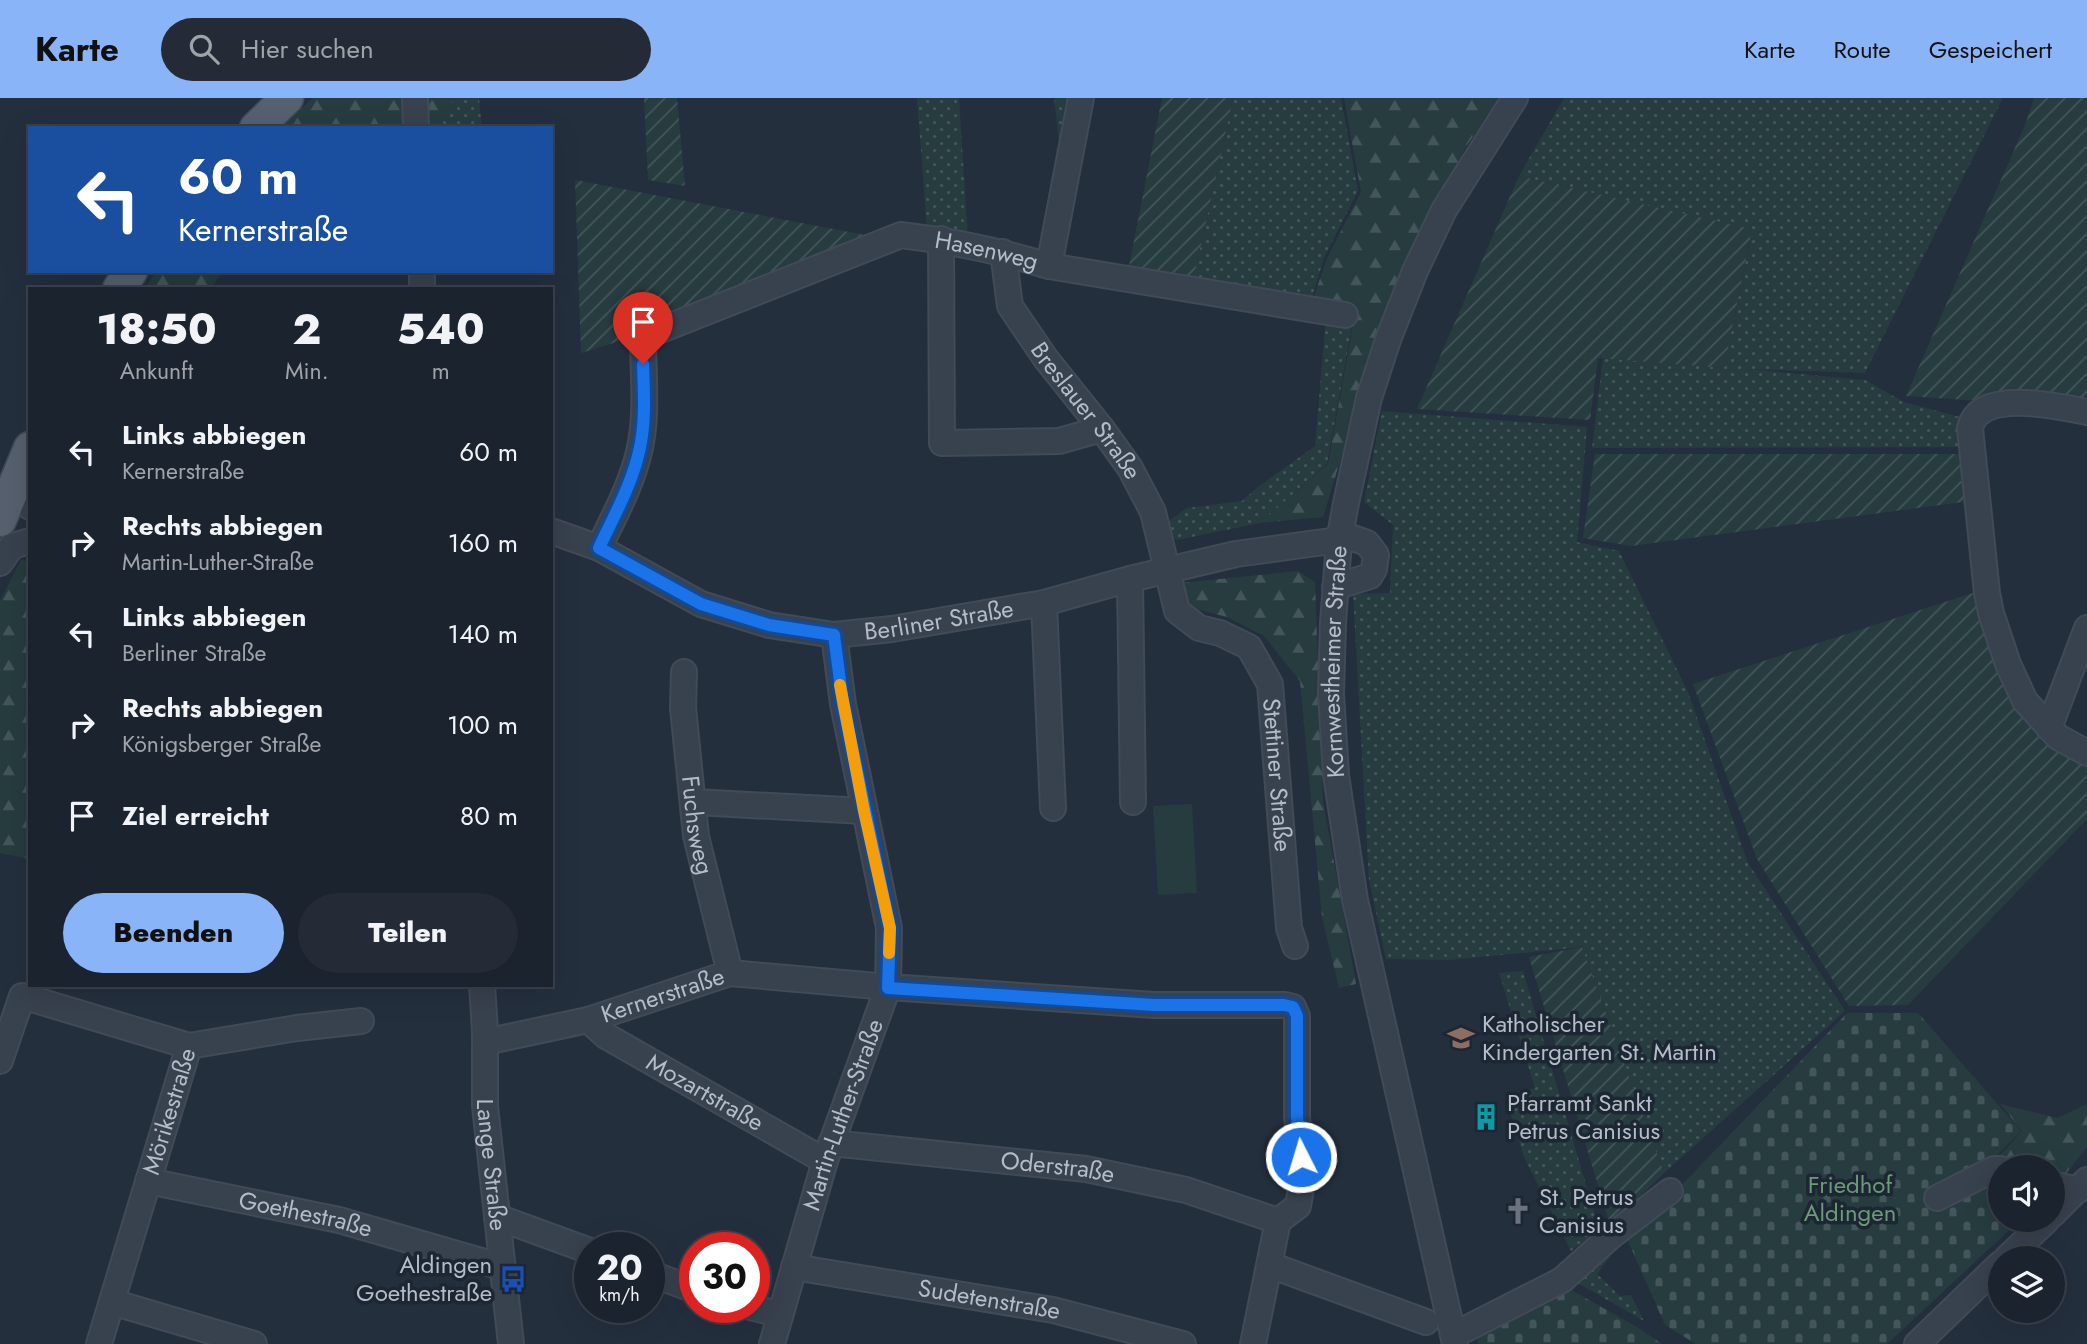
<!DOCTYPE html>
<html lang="de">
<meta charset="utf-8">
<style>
body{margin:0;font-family:Jost,sans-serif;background:#242b36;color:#f1f3f6;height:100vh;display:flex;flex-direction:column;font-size:26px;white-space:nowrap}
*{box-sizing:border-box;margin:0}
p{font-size:23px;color:#a0a4aa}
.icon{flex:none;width:38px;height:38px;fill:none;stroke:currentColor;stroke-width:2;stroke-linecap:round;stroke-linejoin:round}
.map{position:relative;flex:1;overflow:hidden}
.panel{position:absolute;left:28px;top:189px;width:525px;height:700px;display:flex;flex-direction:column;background:#1b232e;border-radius:0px;box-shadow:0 7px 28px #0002,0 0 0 2px #39404a}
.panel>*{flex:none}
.top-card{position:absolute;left:28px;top:28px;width:525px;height:147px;border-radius:0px;box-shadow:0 7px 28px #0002,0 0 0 2px #39404a;background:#1a4fa0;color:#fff;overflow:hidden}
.tools{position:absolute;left:1988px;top:1057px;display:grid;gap:14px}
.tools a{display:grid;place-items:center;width:77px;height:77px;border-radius:50%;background:#1b232e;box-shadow:0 7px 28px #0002,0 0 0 2px #39404a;font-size:35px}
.speed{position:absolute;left:574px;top:1134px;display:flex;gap:14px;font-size:35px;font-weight:700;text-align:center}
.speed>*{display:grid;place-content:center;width:91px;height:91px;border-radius:50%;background:#1b232e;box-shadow:0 7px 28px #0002,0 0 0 2px #39404a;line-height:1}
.speed small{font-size:18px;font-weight:400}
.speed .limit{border:10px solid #d22;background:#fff;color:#111}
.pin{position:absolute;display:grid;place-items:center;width:60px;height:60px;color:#fff;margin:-72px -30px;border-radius:50% 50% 50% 0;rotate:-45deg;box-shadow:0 0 7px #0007}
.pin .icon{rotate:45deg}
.me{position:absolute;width:77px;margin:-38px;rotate:355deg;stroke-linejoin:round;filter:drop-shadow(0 0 5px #0008)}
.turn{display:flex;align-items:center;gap:24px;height:147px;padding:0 35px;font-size:32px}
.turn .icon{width:91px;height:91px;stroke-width:2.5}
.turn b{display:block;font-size:49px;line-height:60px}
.eta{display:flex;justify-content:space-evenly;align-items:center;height:119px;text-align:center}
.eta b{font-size:42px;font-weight:800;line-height:49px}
.button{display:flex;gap:14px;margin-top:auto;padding:14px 35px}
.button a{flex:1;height:80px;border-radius:42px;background:#8ab4f8;color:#111;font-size:28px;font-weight:800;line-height:80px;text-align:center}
.button a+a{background:#242b36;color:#f1f3f6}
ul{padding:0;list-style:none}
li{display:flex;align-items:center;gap:21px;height:91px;padding:0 35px}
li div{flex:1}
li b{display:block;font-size:26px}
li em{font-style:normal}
header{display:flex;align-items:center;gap:42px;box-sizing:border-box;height:98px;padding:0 35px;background:#8ab4f8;color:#111}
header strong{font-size:33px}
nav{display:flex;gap:38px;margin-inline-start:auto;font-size:24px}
.search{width:490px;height:63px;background:#242b36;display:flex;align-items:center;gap:18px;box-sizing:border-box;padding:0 24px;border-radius:38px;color:#a0a4aa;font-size:26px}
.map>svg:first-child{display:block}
.grass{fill:url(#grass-dots)}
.forest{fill:url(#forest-firs)}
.cemetery{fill:url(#cemetery-stones)}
.park{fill:#263c3f}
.garden{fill:url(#garden-furrows)}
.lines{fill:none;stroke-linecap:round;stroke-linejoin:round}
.minor-casing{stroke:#414a57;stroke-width:28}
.major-casing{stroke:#414a57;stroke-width:35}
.minor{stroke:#38414e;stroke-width:24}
.major{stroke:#56606e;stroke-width:32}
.route-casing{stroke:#114b97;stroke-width:18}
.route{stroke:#1a73e8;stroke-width:12}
.slow{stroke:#f59e0b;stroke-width:12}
.labels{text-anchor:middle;stroke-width:7;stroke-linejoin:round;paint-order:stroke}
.street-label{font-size:24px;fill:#b4bcc9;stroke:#1d2633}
.poi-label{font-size:24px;fill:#b4bcc9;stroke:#1d2633;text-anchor:start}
.park-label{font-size:24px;fill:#6b9a76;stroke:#1d2633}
</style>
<header>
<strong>Karte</strong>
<div class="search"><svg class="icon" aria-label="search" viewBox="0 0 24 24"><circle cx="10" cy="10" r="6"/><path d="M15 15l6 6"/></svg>Hier suchen</div>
<nav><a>Karte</a><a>Route</a><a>Gespeichert</a></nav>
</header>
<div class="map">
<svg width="2087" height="1246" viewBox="0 0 2087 1246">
<defs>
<pattern id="grass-dots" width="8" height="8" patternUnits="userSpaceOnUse" patternTransform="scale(1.75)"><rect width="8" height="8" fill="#263c3f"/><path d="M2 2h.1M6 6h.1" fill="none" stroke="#435659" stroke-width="1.8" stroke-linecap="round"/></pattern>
<pattern id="forest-firs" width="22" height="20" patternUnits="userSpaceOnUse" patternTransform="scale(1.75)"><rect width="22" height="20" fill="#263c3f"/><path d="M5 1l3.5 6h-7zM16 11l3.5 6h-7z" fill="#435659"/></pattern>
<pattern id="cemetery-stones" width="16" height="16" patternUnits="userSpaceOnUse" patternTransform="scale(1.75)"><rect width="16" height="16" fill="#263c3f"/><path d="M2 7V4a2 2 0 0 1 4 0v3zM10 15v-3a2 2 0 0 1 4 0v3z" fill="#435659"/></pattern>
<pattern id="garden-furrows" width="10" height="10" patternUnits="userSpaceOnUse" patternTransform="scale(1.75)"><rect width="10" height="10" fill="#263c3f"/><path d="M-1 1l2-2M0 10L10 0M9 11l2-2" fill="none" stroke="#435659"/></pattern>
</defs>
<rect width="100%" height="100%" fill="#242f3e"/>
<g class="grass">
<path d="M455,0H479L482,30H434Z"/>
<path d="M917,0H959L968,141L927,132Z"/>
<path d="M1054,0H1074L1063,77Z"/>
<path d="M1233,0H1341L1358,93L1324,160L1311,203L1193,183Z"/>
<path d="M1564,0H2003L1865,275L1747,271L1865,282L1904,304L1960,319L1964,349L1592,350L1603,260L1724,270L1752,132L1519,78Z"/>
<path d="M1327,207L1355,211L1327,366L1260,425L1177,442L1167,439L1164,426L1187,410L1242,403L1257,390L1315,348Z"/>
<path d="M1382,313L1587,329L1577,444L1619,453L1688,594L1748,765L1845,913L1664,1075L1582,849L1449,862L1386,861L1369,782L1353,496L1390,495L1393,427L1364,404Z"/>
<path d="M1523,873L1599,1131L1571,1153L1524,1059L1505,999L1535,990L1499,875Z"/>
<path d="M1603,1149L1610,1159L1597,1176L1620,1198L1631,1197L1644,1223L1569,1180Z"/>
</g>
<g class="forest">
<path d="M313,0H406L408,30H278Z"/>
<path d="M424,0H455L434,30H426Z"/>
<path d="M1344,0H1501L1467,47L1392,193L1323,419L1260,425L1328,366L1356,210L1312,204L1327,160L1361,94Z"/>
<path d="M156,173H223L210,191H145Z"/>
<path d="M21,462L30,464V584L25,604L30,610V761L0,755V503Z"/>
<path d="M1298,473L1315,484L1323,703L1356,886L1339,890L1322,819L1300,583L1264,538L1227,519L1188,509L1180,485Z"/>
<path d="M2000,1006L2057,1020L2087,1006V1049L2053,1092V1069H2000V1093L1982,1077L2022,1033Z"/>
</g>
<g class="cemetery">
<path d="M1847,915H1918L2021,1033L1979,1076L2000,1096V1122H2020L1887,1246H1696L1665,1227L1628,1143Z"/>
<path d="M1564,1188L1637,1229L1662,1246H1478L1476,1232Z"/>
</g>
<path class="park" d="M1192,706L1197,795L1158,797L1153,708Z"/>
<g class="garden">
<path d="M644,0H677L685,88L648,82Z"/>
<path d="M1162,0H1233L1193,183L1128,173Z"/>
<path d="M2034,0H2087V310L1906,298L2025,27Z"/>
<path d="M1519,78L1752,131L1724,270L1598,260L1590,322L1417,311Z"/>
<path d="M575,82L881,140L636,238L581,255Z"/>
<path d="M1595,356H1966L1971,403L1631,448L1583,440Z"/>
<path d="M1979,493L2022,605L2087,661V721L1908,907L1849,908L1757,761L1693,586Z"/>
<path d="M1582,849L1664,1075L1610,1127L1529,859Z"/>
</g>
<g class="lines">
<defs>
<g id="minor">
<path d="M415,0L416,30"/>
<path d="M941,141L942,345L1059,343L1102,331"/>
<path id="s1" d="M1003,154L1010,208L1046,261L1102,331L1130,370L1153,414L1177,513L1199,530L1220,535L1249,549L1270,586L1289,830L1295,848"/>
<path d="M1049,168L1081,0"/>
<path d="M422,173V191"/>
<path d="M2087,314C2058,308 1979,290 1970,330L1987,495L1991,515L2008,566L2025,603L2058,639L2087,655"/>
<path d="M12,391L30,409"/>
<path id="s2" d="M551,433L599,450L701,506L769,527L834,537L892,531L1044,505L1130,481L1236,456L1353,440L1367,445L1376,457L1374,471L1370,478L1335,489"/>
<path id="s3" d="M599,450C614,418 631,388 639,354C648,317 643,277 643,239L901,137C951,143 1000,153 1049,168L1345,217"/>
<path d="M0,465L12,448L30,443"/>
<path d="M1130,481L1133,704"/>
<path d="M1044,505L1053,710"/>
<path id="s4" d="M684,574L683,610L696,738L730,875"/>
<path d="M2049,630L2087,530"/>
<path d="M694,704L864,713"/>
<path id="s5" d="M482,887L485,933V1008L511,1246"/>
<path id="s6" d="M588,922L606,938L825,1063"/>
<path id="s7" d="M485,944L588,922L730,875L888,889L1154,907H1285L1293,909L1297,918V1019L1303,1079L1298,1108L1278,1123L1253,1246"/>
<path d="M0,963L22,898L189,948"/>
<path id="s8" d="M831,1045L1086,1071L1186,1092L1278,1123"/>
<path id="s9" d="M148,1083L339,1122L502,1169"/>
<path d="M2053,1086L2078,1092"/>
<path d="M1937,1100L1994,1071H2000"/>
<path d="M2053,1116L2087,1082"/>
<path d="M497,1119L590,1153"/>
<path d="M2007,1160L2047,1122"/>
<path d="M1270,1167L1426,1224"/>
<path id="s10" d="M794,1169L1053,1212L1183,1246"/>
<path d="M649,1175L695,1192"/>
<path d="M112,1204L254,1246"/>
<path d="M750,1209L779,1216"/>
<path d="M1454,1237L1562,1182L1610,1139L1670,1093"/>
<path id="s11" d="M99,1246L189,948L297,930L361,923"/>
<path id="s12" d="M772,1246L825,1063L888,889L889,830L843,606L834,537"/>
<path id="s13" d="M1455,1246L1355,802L1336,677L1331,596L1333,525L1339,443L1346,405L1369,300L1389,239L1415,173L1444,112L1515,0"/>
<path d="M1917,1246L2000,1166"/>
</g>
<g id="major">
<path d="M256,30L287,0"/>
<path d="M119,191L131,173"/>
<path d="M0,422L30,350"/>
</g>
</defs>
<use href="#minor" class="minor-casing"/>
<use href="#major" class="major-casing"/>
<use href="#minor" class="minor"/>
<use href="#major" class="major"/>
</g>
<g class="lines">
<defs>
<path id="route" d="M643,266C644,295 646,325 639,354C631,388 614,418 599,450L701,506L769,527L834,537L843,606L890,830L888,890L1154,907H1284L1293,909L1297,918V1019L1301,1059"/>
</defs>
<use href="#route" class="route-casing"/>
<use href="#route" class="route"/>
<path class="slow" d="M840,587L864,713L890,830L889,855"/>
</g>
<defs>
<symbol id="school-bare" viewBox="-9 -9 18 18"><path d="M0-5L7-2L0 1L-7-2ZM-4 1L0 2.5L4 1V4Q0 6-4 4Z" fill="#8d6e63" stroke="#1d2633" stroke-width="2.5" paint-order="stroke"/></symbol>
<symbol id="building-bare" viewBox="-9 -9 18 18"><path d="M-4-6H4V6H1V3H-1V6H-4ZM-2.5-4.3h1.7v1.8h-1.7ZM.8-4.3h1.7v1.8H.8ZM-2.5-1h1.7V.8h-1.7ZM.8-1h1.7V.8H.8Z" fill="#0f9aa8" stroke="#1d2633" stroke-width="2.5" paint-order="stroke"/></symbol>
<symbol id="church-bare" viewBox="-9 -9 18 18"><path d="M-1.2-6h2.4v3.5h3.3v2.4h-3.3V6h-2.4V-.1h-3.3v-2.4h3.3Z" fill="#6b7280" stroke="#1d2633" stroke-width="2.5" paint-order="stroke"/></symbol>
<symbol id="bus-bare" viewBox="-9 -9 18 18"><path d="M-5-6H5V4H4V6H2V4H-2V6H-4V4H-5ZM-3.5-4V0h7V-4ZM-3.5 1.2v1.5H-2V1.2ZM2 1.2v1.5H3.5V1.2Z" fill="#1a4fb4" stroke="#1d2633" stroke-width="2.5" paint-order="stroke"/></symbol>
</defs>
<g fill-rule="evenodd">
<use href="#school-bare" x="1442" y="921" width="38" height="38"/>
<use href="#building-bare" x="1467" y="1000" width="38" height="38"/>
<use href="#church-bare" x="1499" y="1094" width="38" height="38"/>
<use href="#bus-bare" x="494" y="1162" width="38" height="38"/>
</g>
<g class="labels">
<g class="street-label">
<text dy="8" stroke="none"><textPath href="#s3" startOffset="584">Hasenweg</textPath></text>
<text dy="8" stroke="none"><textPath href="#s1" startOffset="184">Breslauer Straße</textPath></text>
<text dy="8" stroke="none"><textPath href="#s2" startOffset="410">Berliner Straße</textPath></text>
<text dy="8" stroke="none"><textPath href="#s13" startOffset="695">Kornwestheimer Straße</textPath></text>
<text dy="8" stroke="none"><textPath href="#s1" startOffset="623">Stettiner Straße</textPath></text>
<text dy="8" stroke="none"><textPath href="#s4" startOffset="154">Fuchsweg</textPath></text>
<text dy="8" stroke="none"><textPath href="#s7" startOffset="184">Kernerstraße</textPath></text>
<text dy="8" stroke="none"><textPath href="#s6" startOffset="138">Mozartstraße</textPath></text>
<text dy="8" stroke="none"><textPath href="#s11" startOffset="243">Mörikestraße</textPath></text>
<text dy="8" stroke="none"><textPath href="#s12" startOffset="240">Martin-Luther-Straße</textPath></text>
<text dy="8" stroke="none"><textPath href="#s5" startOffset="180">Lange Straße</textPath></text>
<text dy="8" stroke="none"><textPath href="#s8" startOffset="228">Oderstraße</textPath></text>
<text dy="8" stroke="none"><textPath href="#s9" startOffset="161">Goethestraße</textPath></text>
<text dy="8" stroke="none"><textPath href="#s10" startOffset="198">Sudetenstraße</textPath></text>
</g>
<g class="poi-label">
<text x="1482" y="934">Katholischer<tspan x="1482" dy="28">Kindergarten St. Martin</tspan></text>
<text x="1507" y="1013">Pfarramt Sankt<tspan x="1507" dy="28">Petrus Canisius</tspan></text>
<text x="1539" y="1107">St. Petrus<tspan x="1539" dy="28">Canisius</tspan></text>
<text x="492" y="1175" text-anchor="end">Aldingen<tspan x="492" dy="28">Goethestraße</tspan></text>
</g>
<g class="park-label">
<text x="1850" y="1095">Friedhof<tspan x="1850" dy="28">Aldingen</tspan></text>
</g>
</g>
</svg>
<div class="tools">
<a><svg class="icon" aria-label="sound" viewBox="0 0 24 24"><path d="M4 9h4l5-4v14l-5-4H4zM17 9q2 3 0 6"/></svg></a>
<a><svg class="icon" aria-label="layers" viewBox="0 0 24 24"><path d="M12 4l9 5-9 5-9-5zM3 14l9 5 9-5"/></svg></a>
</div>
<div class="speed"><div>20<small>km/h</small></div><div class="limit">30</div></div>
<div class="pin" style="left:643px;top:266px;background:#d93025"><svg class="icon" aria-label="arrive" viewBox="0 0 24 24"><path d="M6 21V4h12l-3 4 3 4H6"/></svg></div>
<svg class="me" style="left:1301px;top:1059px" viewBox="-20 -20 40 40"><circle r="17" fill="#1a73e8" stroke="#fff" stroke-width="3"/><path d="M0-11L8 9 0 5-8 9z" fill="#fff"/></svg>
<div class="top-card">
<div class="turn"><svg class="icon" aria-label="left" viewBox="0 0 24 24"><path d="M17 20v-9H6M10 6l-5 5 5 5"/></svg><div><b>60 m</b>Kernerstraße</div></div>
</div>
<section class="panel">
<div class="eta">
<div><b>18:50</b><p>Ankunft</p></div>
<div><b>2</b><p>Min.</p></div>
<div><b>540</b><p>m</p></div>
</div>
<ul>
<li><svg class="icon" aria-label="left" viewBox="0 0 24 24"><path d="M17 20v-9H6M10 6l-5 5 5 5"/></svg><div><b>Links abbiegen</b><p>Kernerstraße</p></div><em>60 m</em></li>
<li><svg class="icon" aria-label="right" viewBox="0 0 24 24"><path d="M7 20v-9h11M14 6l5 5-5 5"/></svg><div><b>Rechts abbiegen</b><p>Martin-Luther-Straße</p></div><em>160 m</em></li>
<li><svg class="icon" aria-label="left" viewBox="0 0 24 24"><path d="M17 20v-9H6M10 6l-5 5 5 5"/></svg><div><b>Links abbiegen</b><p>Berliner Straße</p></div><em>140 m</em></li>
<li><svg class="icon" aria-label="right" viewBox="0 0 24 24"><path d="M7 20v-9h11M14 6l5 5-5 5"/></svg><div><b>Rechts abbiegen</b><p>Königsberger Straße</p></div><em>100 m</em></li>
<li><svg class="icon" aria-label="arrive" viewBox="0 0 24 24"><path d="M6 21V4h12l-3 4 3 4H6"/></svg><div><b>Ziel erreicht</b></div><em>80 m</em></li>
</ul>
<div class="button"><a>Beenden</a><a>Teilen</a></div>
</section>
</div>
